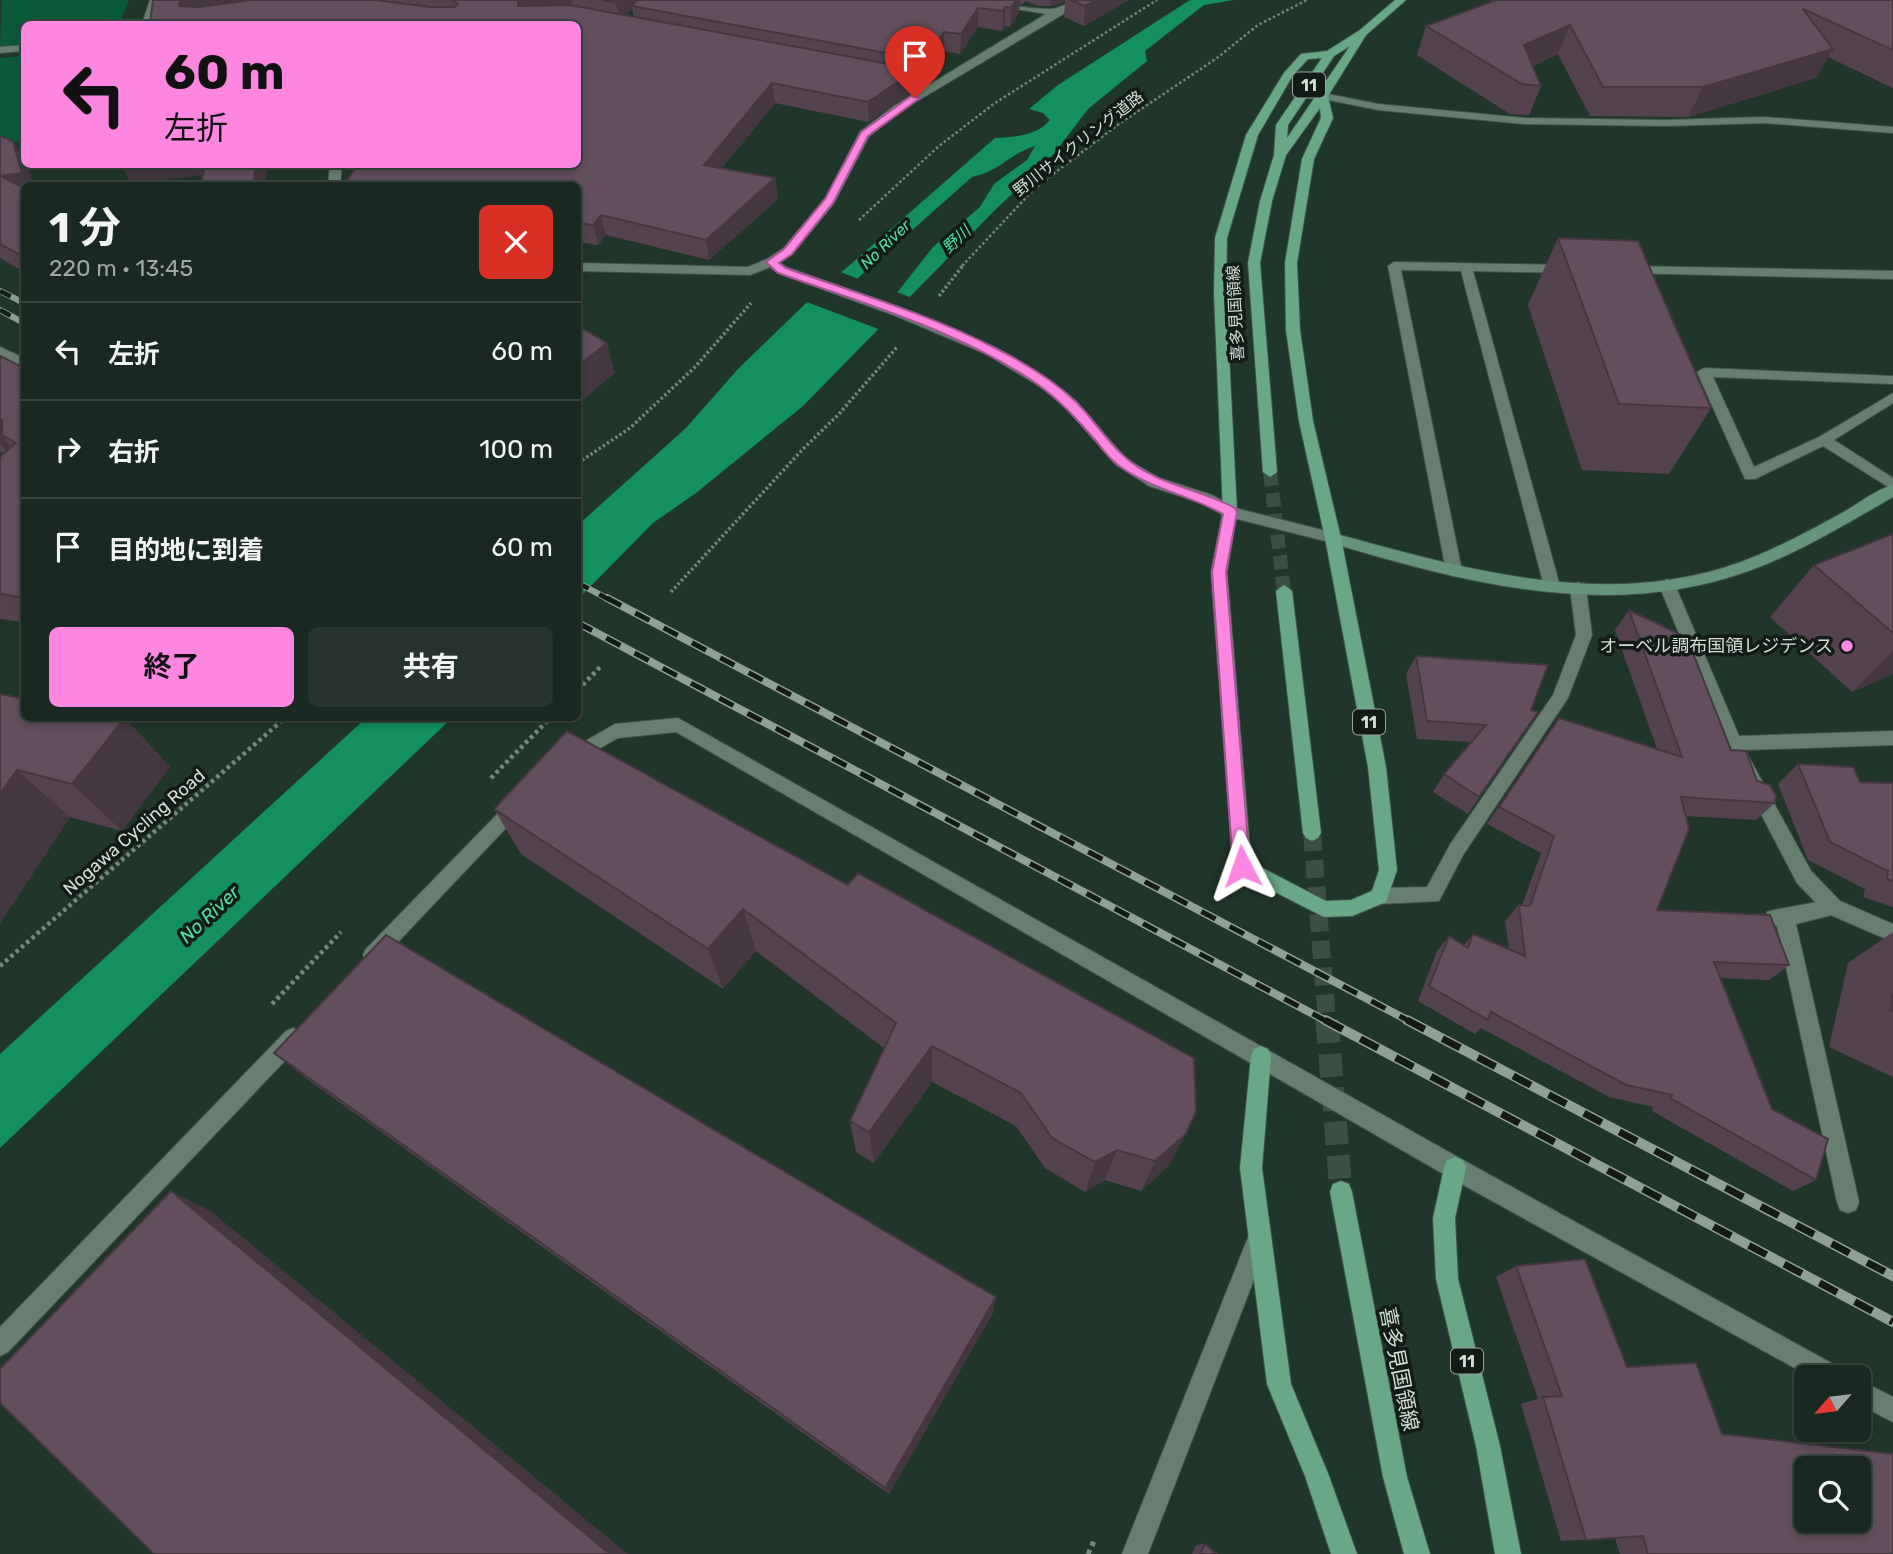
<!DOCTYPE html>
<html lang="ja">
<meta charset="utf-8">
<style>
body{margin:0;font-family:Rubik,"Noto Sans JP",sans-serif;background:#26342d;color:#f1f3f6;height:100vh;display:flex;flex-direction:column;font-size:26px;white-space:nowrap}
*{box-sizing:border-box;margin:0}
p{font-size:23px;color:#9fa6a5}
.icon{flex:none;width:38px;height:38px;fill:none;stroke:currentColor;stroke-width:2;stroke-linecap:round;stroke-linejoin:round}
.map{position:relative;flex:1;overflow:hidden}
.panel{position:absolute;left:21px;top:182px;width:560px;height:539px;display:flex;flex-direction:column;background:#192820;border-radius:10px;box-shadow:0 4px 10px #0003,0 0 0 2px #37443e}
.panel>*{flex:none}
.guide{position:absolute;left:21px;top:21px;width:560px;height:147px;border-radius:10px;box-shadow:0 4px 10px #0003,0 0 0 2px #37443e;background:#fd86e1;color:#111;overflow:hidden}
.needle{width:46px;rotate:242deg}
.buttons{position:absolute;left:1794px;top:1365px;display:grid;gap:14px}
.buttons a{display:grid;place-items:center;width:77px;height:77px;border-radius:10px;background:#192820;box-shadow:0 4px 10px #0003,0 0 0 2px #37443e;font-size:35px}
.pin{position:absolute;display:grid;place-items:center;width:60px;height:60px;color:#fff;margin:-72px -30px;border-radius:50% 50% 50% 0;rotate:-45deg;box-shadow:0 0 7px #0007}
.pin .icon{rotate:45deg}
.me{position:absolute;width:77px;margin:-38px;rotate:356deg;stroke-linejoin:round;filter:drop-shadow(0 0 5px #0008)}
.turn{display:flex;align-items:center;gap:24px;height:147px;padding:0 28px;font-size:32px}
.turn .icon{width:91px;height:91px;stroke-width:2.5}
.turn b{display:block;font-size:49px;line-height:60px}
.round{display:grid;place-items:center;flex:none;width:74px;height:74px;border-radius:10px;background:#26342d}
.overview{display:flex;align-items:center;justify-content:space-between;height:119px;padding:0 28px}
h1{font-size:42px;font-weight:700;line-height:52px}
.button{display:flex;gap:14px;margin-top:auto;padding:14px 28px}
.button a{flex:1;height:80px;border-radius:10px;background:#fd86e1;color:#111;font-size:28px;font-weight:700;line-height:80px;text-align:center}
.button a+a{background:#26342d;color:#f1f3f6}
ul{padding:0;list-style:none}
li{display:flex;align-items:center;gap:21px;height:98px;padding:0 28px;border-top:2px solid #37443e}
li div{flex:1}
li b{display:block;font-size:26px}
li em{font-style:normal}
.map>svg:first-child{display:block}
.green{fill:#0a5a39}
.water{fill:#13905d;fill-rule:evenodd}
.pier{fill:#21362b}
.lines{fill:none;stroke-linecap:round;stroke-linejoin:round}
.primary-tunnel-far2{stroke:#3b4f45;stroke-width:14;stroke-dasharray:14 7;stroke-linecap:butt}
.primary-tunnel-far1{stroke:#3b4f45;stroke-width:18;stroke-dasharray:18 9;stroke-linecap:butt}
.primary-tunnel{stroke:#3b4f45;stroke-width:23;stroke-dasharray:23 11;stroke-linecap:butt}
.lane-casing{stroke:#41544a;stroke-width:2}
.street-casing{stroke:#41544a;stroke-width:2}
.secondary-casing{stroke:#41544a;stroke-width:2}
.primary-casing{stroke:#41544a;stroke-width:2}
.path-far3{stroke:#76877e;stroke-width:2.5;stroke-dasharray:2.5 2.5;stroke-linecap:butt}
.path-far2{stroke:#76877e;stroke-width:3.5;stroke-dasharray:2.5 2.5;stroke-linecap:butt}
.path-far1{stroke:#76877e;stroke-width:4.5;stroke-dasharray:3.5 3.5;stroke-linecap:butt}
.path{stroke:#76877e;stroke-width:5;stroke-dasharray:4.5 4.5;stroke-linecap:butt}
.lane{fill:#677e70;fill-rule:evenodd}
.street{fill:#677e70;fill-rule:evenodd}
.secondary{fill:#68937b;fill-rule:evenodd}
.primary{fill:#69a886;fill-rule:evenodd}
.rail-far2-casing{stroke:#90a096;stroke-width:6}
.rail-far1-casing{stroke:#90a096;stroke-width:8}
.rail-casing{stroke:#90a096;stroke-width:10}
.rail-far2{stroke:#121b16;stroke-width:4.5;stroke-dasharray:12;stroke-linecap:butt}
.rail-far1{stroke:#121b16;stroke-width:5;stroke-dasharray:16;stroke-linecap:butt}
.rail{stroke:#121b16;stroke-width:7;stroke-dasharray:20;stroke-linecap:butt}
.wall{fill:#54434f;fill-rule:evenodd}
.shaded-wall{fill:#453740}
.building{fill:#624e5c;stroke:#453740;stroke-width:2;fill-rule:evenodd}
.route{fill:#fd86e1;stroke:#a45792;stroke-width:2}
.poi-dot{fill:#fd86e1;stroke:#121b16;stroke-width:2.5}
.labels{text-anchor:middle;stroke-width:7;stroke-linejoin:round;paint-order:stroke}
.shield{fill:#121b16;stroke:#98a49c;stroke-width:2}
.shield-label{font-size:16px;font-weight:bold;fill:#d1ded6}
.far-street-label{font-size:16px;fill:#d1ded6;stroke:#121b16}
.far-water-label{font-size:16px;font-style:italic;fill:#51e19d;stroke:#121b16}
.poi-label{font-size:18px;fill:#d1ded6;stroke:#121b16;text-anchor:end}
.street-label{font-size:18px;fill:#d1ded6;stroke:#121b16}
.water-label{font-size:19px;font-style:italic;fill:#51e19d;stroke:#121b16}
.near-street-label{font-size:21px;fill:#d1ded6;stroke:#121b16}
</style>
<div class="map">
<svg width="1893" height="1554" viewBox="0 0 1893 1554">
<rect width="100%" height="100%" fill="#21362b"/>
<g class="green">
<path d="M2,0H129L119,24H24V44L0,46Z"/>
<path d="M24,56V139L0,147V58Z"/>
</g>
<g class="water">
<path d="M1190,0H1234L1204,5L1145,51L1147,61L1088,109L1053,155L993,212L803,406L696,493L653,523L578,599V525L686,428L738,369L804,305L995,138C1014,137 1037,136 1050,120L1043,113L1029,109L1058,85ZM1035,146L1027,160L994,184L980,207L933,247L889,303L852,298L848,287L972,177C1000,171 1009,154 1035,146Z"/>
<path d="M366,718H452L0,1148V1054Z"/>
</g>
<path class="pier" d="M838,271L861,280L852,288L855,295L869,302L887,300L894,291L915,299L881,330L804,301Z"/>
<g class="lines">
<path class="primary-tunnel-far2" d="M1270,472L1284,591"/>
<path class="primary-tunnel-far1" d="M1312,833L1327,1022"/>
<path class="primary-tunnel" d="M1327,1020L1341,1192"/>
<defs>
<g id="lane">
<path d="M150,0H160L152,24H142Z"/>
<path d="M1394,262L1566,265L1572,269L1566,273L1473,271L1560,586L1558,590L1552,592L1544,586L1461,271L1401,270L1462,571L1454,577L1446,571L1388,266Z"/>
<path d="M1629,266L1893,271V279L1625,273V267Z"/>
<path d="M1704,368L1893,376V384L1713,377L1754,467L1819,437L1893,393V403L1834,440L1893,478V490L1823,446L1755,479H1745L1697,372Z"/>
<path d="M1833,899L1840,901L1842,907L1840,913L1796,924L1859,1202L1856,1210L1848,1213L1840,1210L1837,1202L1777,926L1767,924L1765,918L1767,912L1774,910Z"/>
</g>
<g id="street">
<path d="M962,0C992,0 1021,9 1051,9C1061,9 1068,0 1082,0L1062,15L902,110L869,136L834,203L792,254L779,262L786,267L906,310L996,348L1049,380L1076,401L1125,458L1159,478L1212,495L1235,508L1338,534L1341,538L1338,542L1333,543L1225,516L1202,503L1149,486L1115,464L1066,407L1039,386L986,354L896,316L778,273L770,267L750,275L578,271V263L748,267L767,259L784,248L825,199L860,132L894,106L1046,14Z"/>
<path d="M24,45V51L0,53V47Z"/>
<path d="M1323,93L1378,104L1524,118L1666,120L1764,117L1893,127V133L1764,123L1666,126L1524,124L1378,110L1319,98L1318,96Z"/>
<path d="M330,164H342L340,186H328Z"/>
<path d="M0,347L24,358V367L0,356Z"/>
<path d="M1667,579L1675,585L1739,736L1893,731V745L1745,750L1811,871L1840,901L1893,924V942L1826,913L1797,883L1724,743L1659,585Z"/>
<path d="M1578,582L1586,588L1592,635L1568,698L1463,855L1439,901L1379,904L1372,902L1370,896L1372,890L1379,888L1427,887L1451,843L1553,695L1576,635L1570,588Z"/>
<path d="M678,718L1463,1160L1842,1369L1846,1377H1811L1447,1176L676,732L618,738L574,763L568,761L565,756L568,751L615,724Z"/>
<path d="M516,799L522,801L525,806L522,811L380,961L373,964L366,961L363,955L366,949L510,801Z"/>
<path d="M293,1028L300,1031L303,1038L300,1045L8,1352L0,1356V1327L286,1031Z"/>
<path d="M1259,1227L1267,1230L1270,1238L1148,1554H1122L1251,1230Z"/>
<path d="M1858,1379L1893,1397V1422L1858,1404Z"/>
</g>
<path id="secondary" d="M1893,485V497C1847,523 1801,552 1751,570C1610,622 1465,583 1328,542L1325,538L1333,533C1465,569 1606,611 1741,562C1776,549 1809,531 1842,513C1858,504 1875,490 1893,485Z"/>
<g id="primary">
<path d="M1395,0H1406L1366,35L1328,96L1333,118L1314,159L1297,263L1300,330L1313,421L1341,538L1386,767L1397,870L1386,902L1352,916L1324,917L1236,872L1233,866L1211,572L1223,512L1214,294L1215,238L1246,135L1284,73L1301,54L1327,51L1360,30ZM1350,46L1287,138L1288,125L1334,56ZM1322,58L1276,125L1274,155L1260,201L1248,263L1263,472L1270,477L1277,472L1260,263L1272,201L1286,155L1320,108L1321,118L1302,159L1285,263L1286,330L1299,421L1325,538L1368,767L1379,870L1372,891L1351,900L1326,901L1251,862L1227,572L1237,512L1226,294L1227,238L1258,135L1293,75L1308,59Z"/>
<path d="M1284,585L1292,591L1321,833L1318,838L1312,841L1306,838L1303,833L1276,591Z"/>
<path d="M1261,1046L1268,1049L1271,1056L1262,1168L1291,1384L1329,1476L1357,1554H1331L1305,1476L1267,1384L1240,1168L1251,1056L1254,1049Z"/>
<path d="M1455,1157L1463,1160L1466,1168L1455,1218L1458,1279L1500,1446L1521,1554H1495L1476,1446L1436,1279L1433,1218L1444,1168L1447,1160Z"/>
<path d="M1341,1181L1349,1184L1352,1192L1407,1477L1430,1554H1404L1383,1477L1330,1192L1333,1184Z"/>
</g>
</defs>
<use href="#lane" class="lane-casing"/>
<use href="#street" class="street-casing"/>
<use href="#secondary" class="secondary-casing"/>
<use href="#primary" class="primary-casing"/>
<g class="path-far3">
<path d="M859,220L939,146L995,103L1157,0"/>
<path d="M962,266L1036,187L1119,124L1217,58L1258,25L1307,0"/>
</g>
<g class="path-far2">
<path d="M939,296L964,264"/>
<path d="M578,463L630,428L695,367L751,303"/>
<path d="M671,592L803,449L838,415L898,346"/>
</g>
<g class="path-far1">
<path d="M578,690L601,666"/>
<path d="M491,778L550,718"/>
<path d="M0,966L285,718"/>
<path d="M272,1004L341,932"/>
</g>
<path class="path" d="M1088,1554L1095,1539"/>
<use href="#lane" class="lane"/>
<use href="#street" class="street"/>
<use href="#secondary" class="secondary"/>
<use href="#primary" class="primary"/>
<defs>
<g id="rail-far2">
<path d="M0,291L24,303"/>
<path d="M0,310L24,323"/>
<path d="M578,583L610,600"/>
</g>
<g id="rail-far1">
<path d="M607,598L1411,1022"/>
<path d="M578,623L1328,1022"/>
</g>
<g id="rail">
<path d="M1325,1020L1893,1322"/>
<path d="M1407,1020L1893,1276"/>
</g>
</defs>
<use href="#rail-far2" class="rail-far2-casing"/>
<use href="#rail-far1" class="rail-far1-casing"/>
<use href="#rail" class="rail-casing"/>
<use href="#rail-far2" class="rail-far2"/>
<use href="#rail-far1" class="rail-far1"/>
<use href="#rail" class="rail"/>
</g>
<g class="wall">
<path d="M153,0H1129L1084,26L1064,17L1065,2L1051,6H1037L1026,1L1023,4H1019V12L1010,27L1005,26L1002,31L978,27L960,54L944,51L929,74L915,71L913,78H911V88L910,94L869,122L775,103L721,169L775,178L778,199L709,260L606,235L598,245L578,242V164ZM632,8L634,17L626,15Z"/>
<path d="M1490,0H1893V88L1828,57L1816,78L1688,117L1590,116L1558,54L1533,66L1541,86L1529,115L1510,114L1417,55L1426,26L1491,2Z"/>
<path d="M0,136L13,141L24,160V164L28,165L24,186V272L0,258Z"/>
<path d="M1558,238L1711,408L1669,474L1582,470L1528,305Z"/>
<path d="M0,356L24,368V622L0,619V460L4,453L0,452Z"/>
<path d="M1893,534V674L1852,692L1770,617L1814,565Z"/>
<path d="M1629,610L1731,750L1775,803L1756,820L1686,816L1657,910L1789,965L1769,980L1721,978L1772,1109L1816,1180L1793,1191L1652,1111L1653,1107L1609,1097L1481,1028L1475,1034L1418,1001L1437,951L1449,936L1464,945L1473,934L1509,949L1505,921L1519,905H1522L1541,853L1487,824L1546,736L1657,749L1615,630Z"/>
<path d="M1416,656L1531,710L1538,712L1468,814L1433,792L1444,774L1471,742L1417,739L1406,674Z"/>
<path d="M0,694L125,718L170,767L122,831L70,817L0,923Z"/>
<path d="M567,731L1169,1165L1141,1191L1105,1180L1085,1192L1045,1168L1016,1126L932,1082L874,1163L856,1152L850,1121L884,1048L756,951L723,989L521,854L494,809Z"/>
<path d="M1798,764L1860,782L1893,783V907L1863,897L1865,889L1808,860L1778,784Z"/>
<path d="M1893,932V1077L1829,1047L1848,963Z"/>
<path d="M274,1053L993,1313L889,1494L307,1079Z"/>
<path d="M1516,1266L1627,1367L1893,1554H1620L1615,1538L1561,1541L1521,1404L1538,1399L1496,1277Z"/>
<path d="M1205,1544L1217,1554H1192L1196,1545Z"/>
</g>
<g class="shaded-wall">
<path d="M188,0H320L231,11L179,6L180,2Z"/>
<path d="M522,0H572L575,13L518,6V2Z"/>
<path d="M618,0H640L632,6V8L620,22L616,3Z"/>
<path d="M1016,0H1020L1019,12L1010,27L1011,8Z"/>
<path d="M1051,0H1065V2L1051,6Z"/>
<path d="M1096,0H1129L1084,26L1085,6Z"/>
<path d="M1005,7V26L1002,31L1003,11Z"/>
<path d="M978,8V27L960,54L961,34Z"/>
<path d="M1570,25L1558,54L1513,74L1524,45Z"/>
<path d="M944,32V51L929,74V54Z"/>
<path d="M1833,49L1816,78L1688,117L1703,87Z"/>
<path d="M915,51V71L913,78V58Z"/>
<path d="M911,68V88L910,94L869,122L868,102Z"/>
<path d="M772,83L775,103L707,186L704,165Z"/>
<path d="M13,141L24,160V164L28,165L34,186H24V198L0,177Z"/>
<path d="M120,164H214L218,173L132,184Z"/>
<path d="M256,164H278L268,166L265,186H253Z"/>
<path d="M775,178L778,199L709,260L706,240Z"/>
<path d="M601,215L606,235L598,245L593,225Z"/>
<path d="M607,343L615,373L578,404V366Z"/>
<path d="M2,420V435L17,454L11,457L0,444V421Z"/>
<path d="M24,591V602L20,597Z"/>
<path d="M1893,651V674L1852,692Z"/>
<path d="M125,718L170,767L122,831L72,784Z"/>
<path d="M17,770L70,817L0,923V794Z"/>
<path d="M743,909L756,951L723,989L708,949Z"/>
<path d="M932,1046V1082L874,1163L869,1132Z"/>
<path d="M1186,1134L1169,1165L1141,1191L1155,1161Z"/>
<path d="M1117,1150L1105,1180L1085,1192L1095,1162Z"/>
<path d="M171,1191L212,1212L628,1554H610Z"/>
<path d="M996,1297L993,1313L889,1494L885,1488Z"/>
</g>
<g class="building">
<path d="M153,0H188L180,2L179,6L199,7L252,0H375L430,7H455L458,4L452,0H522L518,2V6L570,5L911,68L909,74L868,102L772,83L704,165L775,178L706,240L601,215L593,225L578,223V186H343L358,164H578V24H150Z"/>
<path d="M602,0H618L616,3Z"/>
<path d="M637,0H1016L1011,8L1005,7L1003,11L978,8L961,34L944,32L929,54L915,51L913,58L632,6Z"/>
<path d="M1071,0H1096L1085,6Z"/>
<path d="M1496,0H1893V50L1803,9L1833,49L1703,87H1603L1570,25L1524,45L1541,86L1522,84L1426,26Z"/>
<path d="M0,136L13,141L22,173L0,176Z"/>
<path d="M205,164H256L253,186H201Z"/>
<path d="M0,176L24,188V257L0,244Z"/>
<path d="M1558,238L1638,241L1711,408L1619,404Z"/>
<path d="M578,326L607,343L578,366Z"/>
<path d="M0,356L24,368V591L20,597L0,594V460L2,455L16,443L2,435V420L0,421Z"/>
<path d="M1893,534V633L1814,565Z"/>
<path d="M1629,610L1687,638L1731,750L1746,751L1757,781L1770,785L1776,796L1775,803L1681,797L1689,829L1657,910L1770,915L1789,965L1714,962L1772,1109L1828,1139L1816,1180L1670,1098L1672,1095L1626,1085L1491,1012L1488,1020L1429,986L1449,936L1468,948L1473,934L1525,956L1519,905L1530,906L1554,836L1499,807L1559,718L1682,757Z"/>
<path d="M1416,656L1548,665L1531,710L1538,712L1479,797L1444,774L1486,725L1427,721Z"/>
<path d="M0,694L24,699V718H125L72,784L17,770L0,794Z"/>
<path d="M567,731L848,885L858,873L1194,1058L1196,1112L1186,1134L1155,1161L1117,1150L1095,1162L1052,1138L1021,1093L932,1046L869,1132L850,1121L896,1023L743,909L708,949L494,809Z"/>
<path d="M1798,764L1853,767L1860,782L1893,783V881L1887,879L1888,871L1830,842Z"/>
<path d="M386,935L996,1297L885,1488L274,1053Z"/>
<path d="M1893,994V1011L1890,1010Z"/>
<path d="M171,1191L610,1554H154L0,1403V1369Z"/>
<path d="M1585,1259L1627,1367L1696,1363L1722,1434L1893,1454V1554H1648L1643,1536L1586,1540L1543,1397L1562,1396L1516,1266ZM1806,1468H1858V1521H1806Z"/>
<path d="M1205,1544L1217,1554H1200Z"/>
</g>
<path class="route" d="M911,96L920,98L868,136L833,203L792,254L779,263L786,268C856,293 929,314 995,348C1023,362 1053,380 1075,401C1093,418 1106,441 1125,457C1156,485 1200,489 1235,508L1237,512L1226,572L1250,866L1248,871L1242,873L1236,871L1233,866L1212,572L1223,514C1189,495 1150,489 1118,465C1110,459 1103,450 1097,442C1079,422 1062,402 1040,386C963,332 866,304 778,273L766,262L784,249L825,199L861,132Z"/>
<circle class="poi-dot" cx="1847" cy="646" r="7"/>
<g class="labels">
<g class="shield">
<rect x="1293" y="72.5" width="32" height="25" rx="5"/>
<rect x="1353" y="709.5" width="32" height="25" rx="5"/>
<rect x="1451" y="1348.5" width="32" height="25" rx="5"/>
</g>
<g class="shield-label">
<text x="1309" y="91">11</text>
<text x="1369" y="728">11</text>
<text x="1467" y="1367">11</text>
</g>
<g class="far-street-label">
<text transform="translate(1078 143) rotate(-38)" y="6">野川サイクリング道路</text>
<text transform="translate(1235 313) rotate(-93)" y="6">喜多見国領線</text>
</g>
<g class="far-water-label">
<text transform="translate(956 239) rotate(-43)" y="6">野川</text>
<text transform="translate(885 244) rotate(-44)" y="6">No River</text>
</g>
<g class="poi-label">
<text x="1833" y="652">オーベル調布国領レジデンス</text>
</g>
<g class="street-label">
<text transform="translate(134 832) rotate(-41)" y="6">Nogawa Cycling Road</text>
</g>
<g class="water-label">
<text transform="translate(209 914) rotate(-43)" y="7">No River</text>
</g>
<g class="near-street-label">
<text transform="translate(1399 1369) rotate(79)" y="7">喜多見国領線</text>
</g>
</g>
</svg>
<div class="buttons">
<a><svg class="needle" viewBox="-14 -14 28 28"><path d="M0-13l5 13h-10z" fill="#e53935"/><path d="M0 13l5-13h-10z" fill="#9fa6a5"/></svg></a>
<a><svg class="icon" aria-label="search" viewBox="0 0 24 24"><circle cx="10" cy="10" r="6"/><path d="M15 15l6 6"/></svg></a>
</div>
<div class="pin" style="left:915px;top:98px;background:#d93025"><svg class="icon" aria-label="arrive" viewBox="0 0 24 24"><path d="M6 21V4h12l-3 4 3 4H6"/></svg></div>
<svg class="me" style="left:1242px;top:866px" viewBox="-20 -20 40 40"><path d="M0-17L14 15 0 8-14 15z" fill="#fd86e1" stroke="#fff" stroke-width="4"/></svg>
<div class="guide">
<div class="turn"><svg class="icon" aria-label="left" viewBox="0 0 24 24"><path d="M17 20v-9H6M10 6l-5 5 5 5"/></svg><div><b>60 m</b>左折</div></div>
</div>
<section class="panel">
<div class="overview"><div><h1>1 分</h1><p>220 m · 13:45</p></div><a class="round" style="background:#d93025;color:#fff"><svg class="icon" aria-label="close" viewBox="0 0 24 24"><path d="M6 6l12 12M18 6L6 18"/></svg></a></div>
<ul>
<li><svg class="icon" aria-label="left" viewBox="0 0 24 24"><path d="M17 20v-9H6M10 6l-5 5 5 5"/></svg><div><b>左折</b></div><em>60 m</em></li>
<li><svg class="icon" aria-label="right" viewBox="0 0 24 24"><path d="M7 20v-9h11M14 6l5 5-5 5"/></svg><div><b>右折</b></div><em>100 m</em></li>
<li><svg class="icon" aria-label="arrive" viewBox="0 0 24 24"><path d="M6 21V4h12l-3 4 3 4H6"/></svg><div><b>目的地に到着</b></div><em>60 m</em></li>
</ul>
<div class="button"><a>終了</a><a>共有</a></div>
</section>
</div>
